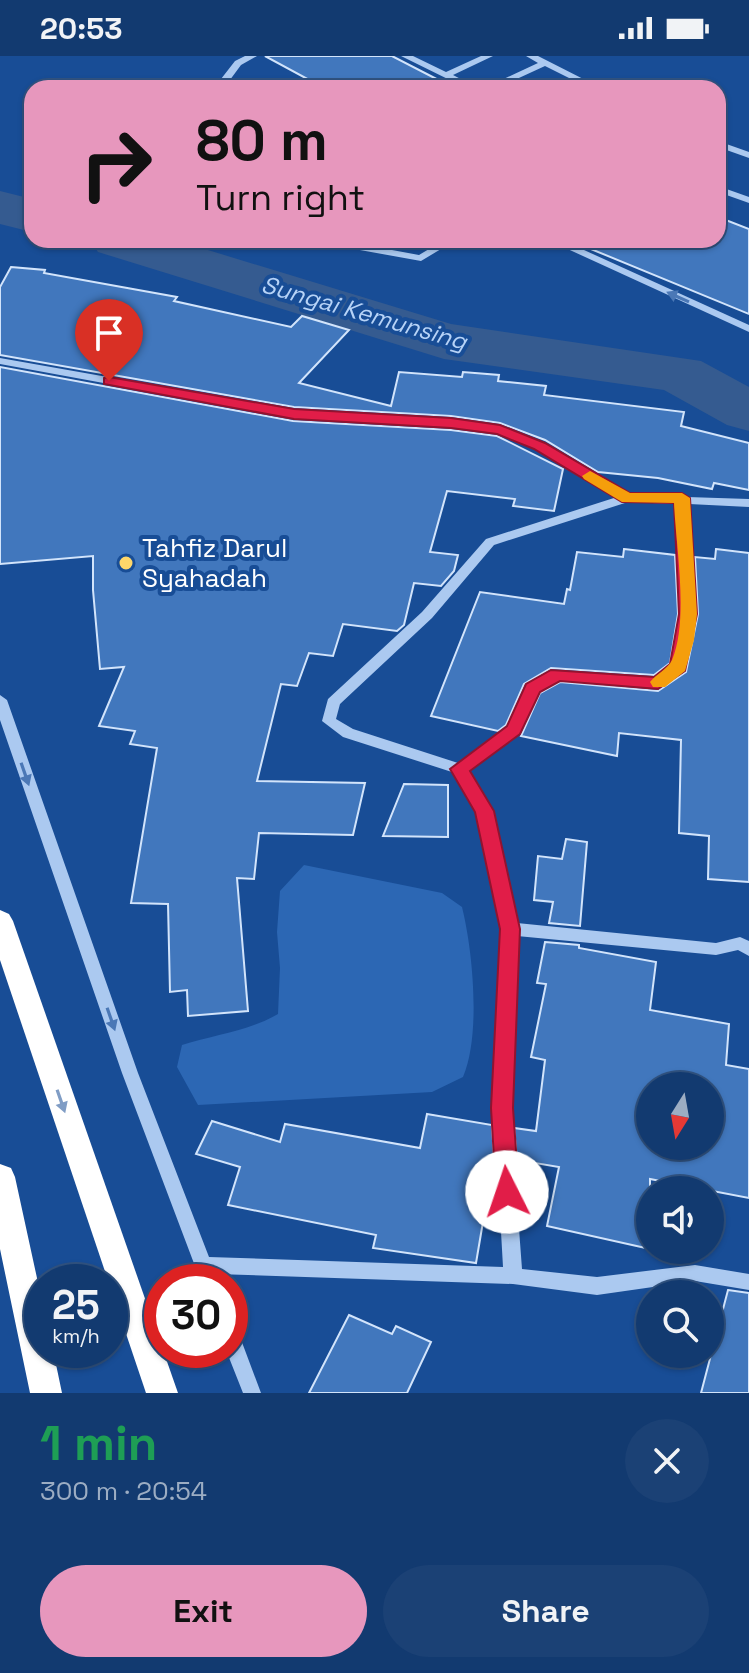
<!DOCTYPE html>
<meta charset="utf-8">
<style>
body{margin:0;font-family:"Space Grotesk",sans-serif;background:#1b4175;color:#f1f3f6;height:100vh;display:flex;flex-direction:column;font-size:30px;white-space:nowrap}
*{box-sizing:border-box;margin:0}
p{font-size:26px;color:#9cadc3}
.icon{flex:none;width:44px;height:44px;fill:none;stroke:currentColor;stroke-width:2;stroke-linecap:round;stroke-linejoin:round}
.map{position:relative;height:1337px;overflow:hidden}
.sheet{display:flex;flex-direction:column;background:#123a70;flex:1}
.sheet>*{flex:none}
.banner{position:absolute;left:24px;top:24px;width:702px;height:168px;border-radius:24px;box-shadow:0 2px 6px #0004,0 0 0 2px #315483;background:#e797bd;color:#111;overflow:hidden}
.needle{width:52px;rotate:191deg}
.controls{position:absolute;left:636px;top:1016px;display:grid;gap:16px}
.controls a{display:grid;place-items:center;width:88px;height:88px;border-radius:50%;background:#123a70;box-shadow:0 2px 6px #0004,0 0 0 2px #315483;font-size:40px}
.speed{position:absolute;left:24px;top:1208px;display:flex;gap:16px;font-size:40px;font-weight:700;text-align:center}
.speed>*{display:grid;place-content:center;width:104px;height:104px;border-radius:50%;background:#123a70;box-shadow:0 2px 6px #0004,0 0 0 2px #315483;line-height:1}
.speed small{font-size:20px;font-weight:400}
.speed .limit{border:12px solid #d22;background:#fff;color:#111}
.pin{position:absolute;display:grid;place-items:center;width:68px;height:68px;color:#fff;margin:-82px -34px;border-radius:50% 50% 50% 0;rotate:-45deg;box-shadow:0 0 8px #0007}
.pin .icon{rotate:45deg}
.me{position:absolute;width:88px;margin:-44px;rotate:356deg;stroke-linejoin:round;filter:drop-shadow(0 0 6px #0008)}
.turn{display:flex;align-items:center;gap:28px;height:168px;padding:0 40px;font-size:36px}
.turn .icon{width:104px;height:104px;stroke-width:2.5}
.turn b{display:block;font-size:56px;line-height:68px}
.round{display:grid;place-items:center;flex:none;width:84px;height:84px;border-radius:42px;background:#1b4175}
.head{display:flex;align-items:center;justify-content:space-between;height:136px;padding:0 40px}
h1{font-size:48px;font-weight:800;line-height:60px;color:#1e9e55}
.primary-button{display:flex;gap:16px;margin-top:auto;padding:16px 40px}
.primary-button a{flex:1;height:92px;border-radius:48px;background:#e797bd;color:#111;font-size:32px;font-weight:800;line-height:92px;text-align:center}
.primary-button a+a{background:#1b4175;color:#f1f3f6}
.status{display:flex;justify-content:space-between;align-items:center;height:56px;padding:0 40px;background:#123a70;direction:ltr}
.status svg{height:22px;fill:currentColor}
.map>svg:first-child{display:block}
.green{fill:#2c67b4}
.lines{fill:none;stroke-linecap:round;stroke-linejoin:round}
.river{fill:#355b90;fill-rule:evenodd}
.building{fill:#4177bd;stroke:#d2e4fb;stroke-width:2;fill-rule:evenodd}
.minor{fill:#abc9f0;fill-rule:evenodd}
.highway{fill:#fff;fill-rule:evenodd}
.oneway{fill:#4b78b6}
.oneway2{fill:#809dc5}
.route{fill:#e11d48;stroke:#92132f;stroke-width:2}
.slow{fill:#f59e0b}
.poi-dot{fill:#ffd76a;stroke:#184d96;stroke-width:3}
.labels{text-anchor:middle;stroke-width:8;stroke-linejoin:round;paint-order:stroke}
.far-water-label{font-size:24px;font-style:italic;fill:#b7d3f7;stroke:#184d96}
.poi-label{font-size:26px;fill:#fff;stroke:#184d96;text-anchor:start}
</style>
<div class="status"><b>20:53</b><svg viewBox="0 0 49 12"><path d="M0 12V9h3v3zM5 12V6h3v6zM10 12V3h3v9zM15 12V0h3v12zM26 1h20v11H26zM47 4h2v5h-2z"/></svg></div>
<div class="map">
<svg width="749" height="1337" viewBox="0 0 749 1337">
<rect width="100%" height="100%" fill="#184d96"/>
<path class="green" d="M304,809L442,837L462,851C473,895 481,979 463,1021L432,1036L198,1049L177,1011L182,989C214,979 249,975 278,958L280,912L277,876L280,835Z"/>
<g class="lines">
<g class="river">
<path d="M0,135L32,143V176L0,168Z"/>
<path d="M90,184H175L451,268L701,305L749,331V375L727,369L664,334L444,303L98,196Z"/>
</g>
</g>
<g class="building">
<path d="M265,0H392L454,32H324Z"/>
<path d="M718,161L749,173V258L569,184H718Z"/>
<path d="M11,211L45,214L44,217L177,241L174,245L291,271L302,260L349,274L299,327L391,350L399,316L462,321L463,316L499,319L498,325L546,330L544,339L684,356L681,370L749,387V434L714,427L712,433L658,422L598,416L545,384L500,367L451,360L294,351L0,299V231Z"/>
<path d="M0,311L293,365L451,374L497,380L563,413L554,455L513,450L515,443L447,435L430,496L458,499L454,515L441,530L414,527L404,569L397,575L343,568L333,600L309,597L297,630L281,628L257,725L365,727L353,779L259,777L254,823L237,822L248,955L188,960L187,934L170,936L168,848L131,847L157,692L130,688L135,675L99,670L124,611L100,613L93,534V500L0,508Z"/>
<path d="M624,493L675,499L678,558L670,607L654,619L551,612L524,628L506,669L498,675L431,660L480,536L564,548L567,533L570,534L577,496L623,501Z"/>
<path d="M716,493L749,497V826L708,823L709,780L679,777L681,684L619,677L617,700L521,680L540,637L560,626L658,635L686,616L698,558L695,501L715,503Z"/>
<path d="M404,728L448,729V781L383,780Z"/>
<path d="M566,783L587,786L580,870L549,867L553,846L534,844L538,800L562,803Z"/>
<path d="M545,886L579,889V892L656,906L650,954L729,968L726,1009L749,1013V1142L650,1123V1193L547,1170L559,1111L517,1104L514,1072L536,1075L545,1004L531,1001L546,928L537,927ZM650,1030H710V1090H650Z"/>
<path d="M427,1058L492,1069L494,1101L476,1207L373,1192L376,1179L228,1149L240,1111L196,1098L212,1065L280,1086L285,1068L420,1092Z"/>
<path d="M728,1234L749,1237V1337H701Z"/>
<path d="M349,1259L392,1278L396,1270L431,1286L407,1337H309Z"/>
</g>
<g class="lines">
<g class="minor">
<path d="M245,0H257L241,9L224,32H214L235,5Z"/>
<path d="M401,0H413L446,16L481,0H493L453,19L478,32H466Z"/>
<path d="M526,0H538L601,32H589L545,10L497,32H484L538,7Z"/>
<path d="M718,85L749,96V102L718,91Z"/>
<path d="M718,130L749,141V147L718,136Z"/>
<path d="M316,184H338L419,199L444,184H456L421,205L321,187Z"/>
<path d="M548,184H562L749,269V276Z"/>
<path d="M0,302L294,354L451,363L500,370L543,387L630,438L677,440L682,438L687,441L749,443V451L689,448L695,558L684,614L658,632L610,630L559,623L538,635L519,678L468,715L491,755L517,867L716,887L740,881L749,885V900L738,894L716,899L517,880L510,1052L522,1213L597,1221L695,1209L749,1218V1234L695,1225L597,1239L513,1228L216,1218L219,1226H201L122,1017L0,664V639L7,644L138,1017L209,1201L503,1211L494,1052L502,873L477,755L455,717L343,681L322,665L328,643L422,556L486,483L617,441L535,393L498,377L451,371L294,362L0,308ZM628,446L676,448L681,558L673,609L655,622L552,615L527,629L508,671L458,707L353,673L336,663L340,648L432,562L494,489Z"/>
<path d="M230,1270L237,1273L261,1337H243L226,1294H230Z"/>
</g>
<g class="highway">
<path d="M0,854L9,858L13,865L178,1337H146L0,904Z"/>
<path d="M0,1108L11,1112L15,1121L42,1245V1294H53L62,1337H30L0,1193Z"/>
</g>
</g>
<defs><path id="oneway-solid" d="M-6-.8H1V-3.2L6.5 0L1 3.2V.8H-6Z" transform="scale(2)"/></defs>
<g class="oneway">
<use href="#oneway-solid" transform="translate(678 241) rotate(-156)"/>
<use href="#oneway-solid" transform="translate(25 718) rotate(71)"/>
<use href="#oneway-solid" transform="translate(111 963) rotate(71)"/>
</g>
<use class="oneway2" href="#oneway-solid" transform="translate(61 1045) rotate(71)"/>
<path class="route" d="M109,321L294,353L451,362L500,369L545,387L630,437H682L690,442L697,558L685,615L658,633L560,625L540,636L520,678L470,715L494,755L520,873L513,1052L519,1136L515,1143L507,1146L499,1143L496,1136L491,1052L500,873L475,756L450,713L507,670L526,628L551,614L654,621L670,608L679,558L674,447L622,446L534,393L497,378L451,372L294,363L104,328V322Z"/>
<path class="slow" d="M590,415L630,437H682L690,442L697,558L694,584L685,615L665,631H653L650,626C656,618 668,613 672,604C689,563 676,492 674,447L622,446L584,423L582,420Z"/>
<circle class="poi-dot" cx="126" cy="507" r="8"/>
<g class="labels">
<g class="far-water-label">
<text transform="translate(364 257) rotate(16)" y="8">Sungai Kemunsing</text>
</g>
<g class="poi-label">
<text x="142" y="501">Tahfiz Darul<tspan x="142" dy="30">Syahadah</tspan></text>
</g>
</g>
</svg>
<div class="controls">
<a><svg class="needle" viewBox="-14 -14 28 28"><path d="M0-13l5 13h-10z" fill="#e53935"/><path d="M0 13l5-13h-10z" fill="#9cadc3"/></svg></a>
<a><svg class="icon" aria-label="sound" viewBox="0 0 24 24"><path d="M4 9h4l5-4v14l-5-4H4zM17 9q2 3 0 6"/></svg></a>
<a><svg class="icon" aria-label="search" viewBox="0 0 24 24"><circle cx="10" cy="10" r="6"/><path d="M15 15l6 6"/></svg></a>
</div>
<div class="speed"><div>25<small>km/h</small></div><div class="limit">30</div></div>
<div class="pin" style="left:109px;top:325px;background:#d93025"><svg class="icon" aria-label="arrive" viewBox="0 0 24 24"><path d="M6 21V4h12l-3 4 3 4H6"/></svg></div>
<svg class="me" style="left:507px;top:1136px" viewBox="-20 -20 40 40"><circle r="19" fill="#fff"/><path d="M0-13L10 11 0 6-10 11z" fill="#e11d48"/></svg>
<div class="banner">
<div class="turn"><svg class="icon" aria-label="right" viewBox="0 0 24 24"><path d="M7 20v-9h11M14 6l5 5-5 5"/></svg><div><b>80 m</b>Turn right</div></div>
</div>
</div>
<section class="sheet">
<div class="head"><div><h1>1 min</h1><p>300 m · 20:54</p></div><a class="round"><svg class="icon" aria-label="close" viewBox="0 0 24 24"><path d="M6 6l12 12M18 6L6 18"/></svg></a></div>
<div class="primary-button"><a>Exit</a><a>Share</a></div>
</section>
